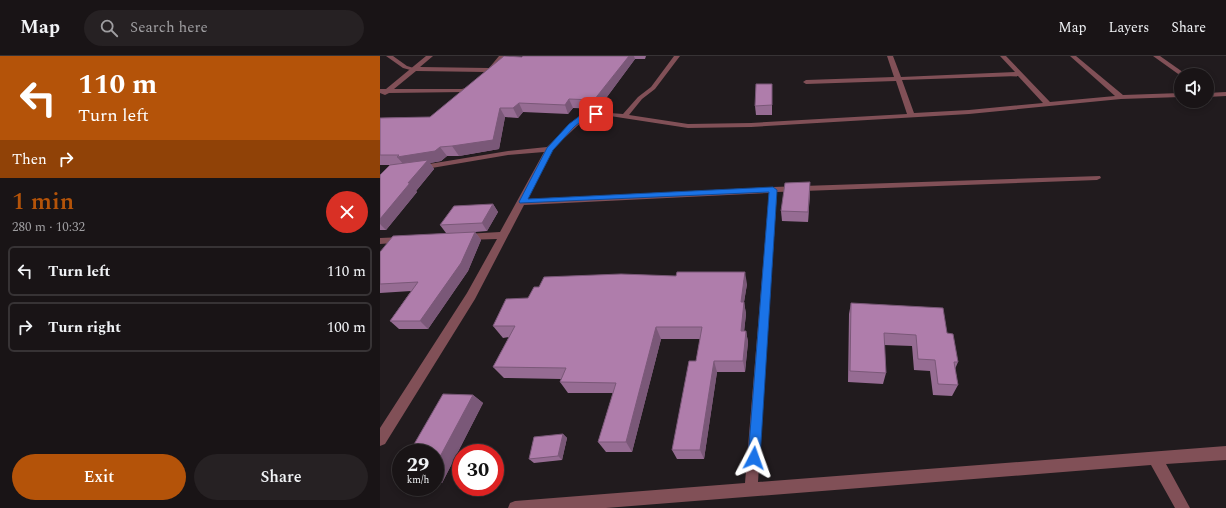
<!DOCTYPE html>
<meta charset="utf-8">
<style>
body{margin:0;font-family:Spectral,serif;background:#262123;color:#f1f3f6;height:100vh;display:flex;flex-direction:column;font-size:15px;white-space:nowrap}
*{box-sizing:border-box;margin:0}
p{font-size:13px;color:#9f9ea1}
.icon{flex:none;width:22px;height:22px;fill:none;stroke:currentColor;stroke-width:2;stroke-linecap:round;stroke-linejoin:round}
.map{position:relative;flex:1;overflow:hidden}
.side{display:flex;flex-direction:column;background:#191416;width:380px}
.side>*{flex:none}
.hud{background:#b45309;color:#fff;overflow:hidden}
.buttons{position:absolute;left:794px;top:12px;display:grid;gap:8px}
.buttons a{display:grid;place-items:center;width:40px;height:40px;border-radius:50%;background:#191416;box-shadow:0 2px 6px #0003,0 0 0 1px #373335;font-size:20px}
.speed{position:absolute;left:12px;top:388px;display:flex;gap:8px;font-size:20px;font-weight:700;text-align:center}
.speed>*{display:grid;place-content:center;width:52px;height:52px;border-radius:50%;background:#191416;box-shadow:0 2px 6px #0003,0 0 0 1px #373335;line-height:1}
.speed small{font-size:10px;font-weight:400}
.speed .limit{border:6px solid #d22;background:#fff;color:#111}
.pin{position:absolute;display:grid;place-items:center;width:34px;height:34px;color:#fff;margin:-17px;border-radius:8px;box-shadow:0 2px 6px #0006}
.me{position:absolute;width:44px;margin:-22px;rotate:4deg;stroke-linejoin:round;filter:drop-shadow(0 0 3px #0008)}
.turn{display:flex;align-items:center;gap:14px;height:84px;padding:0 12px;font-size:18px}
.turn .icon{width:52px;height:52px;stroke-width:2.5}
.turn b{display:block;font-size:28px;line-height:34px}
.then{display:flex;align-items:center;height:38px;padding:0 12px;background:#0003;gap:8px;font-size:15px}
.round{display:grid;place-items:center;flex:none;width:42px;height:42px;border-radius:21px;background:#262123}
.head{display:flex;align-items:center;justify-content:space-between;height:68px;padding:0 12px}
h1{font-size:24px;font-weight:600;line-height:30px;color:#b45309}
.cta{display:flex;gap:8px;margin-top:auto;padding:8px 12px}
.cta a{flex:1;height:46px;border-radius:24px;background:#b45309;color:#fff;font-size:16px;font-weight:600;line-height:46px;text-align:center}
.cta a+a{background:#262123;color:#f1f3f6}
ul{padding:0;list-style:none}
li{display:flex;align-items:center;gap:12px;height:50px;margin:0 8px 6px;padding:0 4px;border:2px solid #373335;border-radius:6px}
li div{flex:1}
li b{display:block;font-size:15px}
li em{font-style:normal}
header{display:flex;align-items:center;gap:24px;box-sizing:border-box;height:56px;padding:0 20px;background:#191416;border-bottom:1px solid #373335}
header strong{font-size:19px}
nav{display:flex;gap:22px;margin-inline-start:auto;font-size:14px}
.search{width:280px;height:36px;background:#262123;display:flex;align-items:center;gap:10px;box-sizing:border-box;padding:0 14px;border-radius:22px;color:#9f9ea1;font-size:15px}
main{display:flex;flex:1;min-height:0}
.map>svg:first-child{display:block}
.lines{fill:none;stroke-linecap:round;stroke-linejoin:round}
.service{fill:#815057;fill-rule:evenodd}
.minor{fill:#815057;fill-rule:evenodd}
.wall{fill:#966c93}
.shaded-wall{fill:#7a5878}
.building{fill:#af7dab;stroke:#7a5878}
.route{fill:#1a73e8;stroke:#114b97}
</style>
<header>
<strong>Map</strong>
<div class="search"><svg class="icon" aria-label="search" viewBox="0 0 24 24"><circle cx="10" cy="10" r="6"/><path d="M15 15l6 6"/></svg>Search here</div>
<nav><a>Map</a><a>Layers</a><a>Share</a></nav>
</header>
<main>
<section class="side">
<div class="hud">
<div class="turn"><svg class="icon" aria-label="left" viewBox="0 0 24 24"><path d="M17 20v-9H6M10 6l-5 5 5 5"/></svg><div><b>110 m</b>Turn left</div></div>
<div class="then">Then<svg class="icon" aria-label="right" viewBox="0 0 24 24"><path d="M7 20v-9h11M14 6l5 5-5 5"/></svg></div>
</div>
<div class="head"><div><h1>1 min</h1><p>280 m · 10:32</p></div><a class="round" style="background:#d93025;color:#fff"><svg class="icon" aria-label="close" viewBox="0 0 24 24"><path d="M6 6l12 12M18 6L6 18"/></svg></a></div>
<ul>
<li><svg class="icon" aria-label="left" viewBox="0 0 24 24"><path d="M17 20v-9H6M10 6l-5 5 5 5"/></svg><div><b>Turn left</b></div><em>110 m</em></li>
<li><svg class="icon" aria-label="right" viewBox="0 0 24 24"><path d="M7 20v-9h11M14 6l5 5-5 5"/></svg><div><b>Turn right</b></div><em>100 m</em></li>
</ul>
<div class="cta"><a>Exit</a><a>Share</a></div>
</section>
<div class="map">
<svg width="846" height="452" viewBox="0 0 846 452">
<rect width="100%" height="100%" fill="#211b1e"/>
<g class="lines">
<path class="service" d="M6,0H13L27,10L37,13L34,15L23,12Z"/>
<g class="minor">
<path d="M46,0H53L40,11L109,12L119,0H125L111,17H107L106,16L36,15L14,33H82L93,29L96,31L85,36L9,37L5,39L0,37V33H6Z"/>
<path d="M294,0H300L275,33L262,43L249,59L308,68L371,67L527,58L516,25L426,28L423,26L426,24L514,21L507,0H513L521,21L635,16L620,0H626L670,46L735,40L690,0H696L743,39L801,37V41L741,43L589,58L371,71L308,72L230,60H217L205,63L195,72L172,94L147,143L393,131L720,120L721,122L717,124L397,136L378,426L846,390V404L786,408L810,452H795L771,409L226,452H128L130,447L135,445L365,427L389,137L144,149L95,243L5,388L0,390V372L87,237L117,183L85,184L80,181L85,178L120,176L164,96L128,99L40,114L36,112L37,110L128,95L167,91L201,60L217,56L243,58L258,41L271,31ZM638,20L663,47L589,54L534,57L522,24Z"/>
<path d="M773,0H780L807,19L801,20Z"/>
<path d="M846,36V40L827,41V37Z"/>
<path d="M23,181L28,184L26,186L0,188V182Z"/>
</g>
</g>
<g class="wall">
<path d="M143,0H266L265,3H255L218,53L193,52L188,58L143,56L138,62L125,61L119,93L79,100H67L61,105L50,107L54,113L36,135L37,136L6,174H0V119L14,109H0V62L50,61Z"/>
<path d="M392,28V59H376L375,50Z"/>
<path d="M430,136L428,166L402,165L401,155Z"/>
<path d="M113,148L118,156L107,175L95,176L101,184L88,215L48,273H19L10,265L31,235L0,237V196L66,177L60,169Z"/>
<path d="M367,228L364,246L366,258L364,275H366L368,286L365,316H337L324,403H297L292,394L316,305L320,283H281L252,396H226L218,386L233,337H188L180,326L181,323L124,322L113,311L129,281L123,282L113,270L148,242Z"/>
<path d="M471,247L567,277L578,306L575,313L578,329L572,340L553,339L550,315L534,314L532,290L504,289L506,317L503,328L468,326L469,258Z"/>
<path d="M93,339L103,347L62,427H55V397Z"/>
<path d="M183,378L187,382L182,404L154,407L149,403Z"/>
</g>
<g class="shaded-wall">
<path d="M249,0H254L255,3L218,53L214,44Z"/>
<path d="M189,43L193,52L188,58L185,49Z"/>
<path d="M139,47L143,56L138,62L133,52Z"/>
<path d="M120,52L125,61L119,93L79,100L72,90Z"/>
<path d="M60,91L67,100L61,105L50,107L54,113L36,135L37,136L6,174L0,168V163L25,110L17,101Z"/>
<path d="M430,126V136L428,166V156Z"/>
<path d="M113,148L118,156L107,175L102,167Z"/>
<path d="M95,176L101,184L88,215L48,273L40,265Z"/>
<path d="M365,216L367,228L364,246L366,258L363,286L361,275V246Z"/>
<path d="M276,271L281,283L252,396L246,386Z"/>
<path d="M366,275L368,286L365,316L363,305Z"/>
<path d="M334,305L337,316L324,403L320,394Z"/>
<path d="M93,339L103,347L62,427L55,424V410Z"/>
<path d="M183,378L187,382L182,404L178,400Z"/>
</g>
<g class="building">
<path d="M124,0L142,1L143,0H249L214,44L189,43L185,49L139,47L133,52H120L113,84L72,90L60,91L55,95L17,101L19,99H0V62L50,61Z"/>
<path d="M376,28H392V49L375,50Z"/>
<path d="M48,104L28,127H30L0,163V119L10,109Z"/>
<path d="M430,126L428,156L401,155L405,127Z"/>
<path d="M113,148L102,167L60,169L74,150Z"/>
<path d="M95,176L81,207L40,265H10L38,226L0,228V196L13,180Z"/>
<path d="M297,216H365L361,246H364L361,275H366L363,305H334L320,394H292L309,305H316L322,271H276L246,386H218L236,327L180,326L186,312L113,311L135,270H113L126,243L148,242L154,231H159L164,221L241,218L296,220Z"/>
<path d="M471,247L563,252L567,277L573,278L578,306H574L578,329L558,328L555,304L538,303L536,279L504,277L506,317L470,315Z"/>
<path d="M63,338L93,339L55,410V397H29Z"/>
<path d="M183,378L178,400L149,403L154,381Z"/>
<path d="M21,411V420H16Z"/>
</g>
<path class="route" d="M216,56L219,57V59L205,62L194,71L173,94L148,143L393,131L397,134L380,402L378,407L374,408L369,407L368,402L389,136L140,147L139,146L167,92L189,68L201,59Z"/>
</svg>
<div class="buttons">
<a><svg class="icon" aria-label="sound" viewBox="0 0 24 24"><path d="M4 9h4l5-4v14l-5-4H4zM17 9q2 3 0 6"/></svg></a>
</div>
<div class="speed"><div>29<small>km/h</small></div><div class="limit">30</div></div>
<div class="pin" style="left:216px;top:58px;background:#d93025"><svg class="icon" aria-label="arrive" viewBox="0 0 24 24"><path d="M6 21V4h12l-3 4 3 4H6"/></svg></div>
<svg class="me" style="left:374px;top:402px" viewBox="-20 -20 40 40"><path d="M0-17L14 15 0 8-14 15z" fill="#1a73e8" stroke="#fff" stroke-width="4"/></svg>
</div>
</main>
